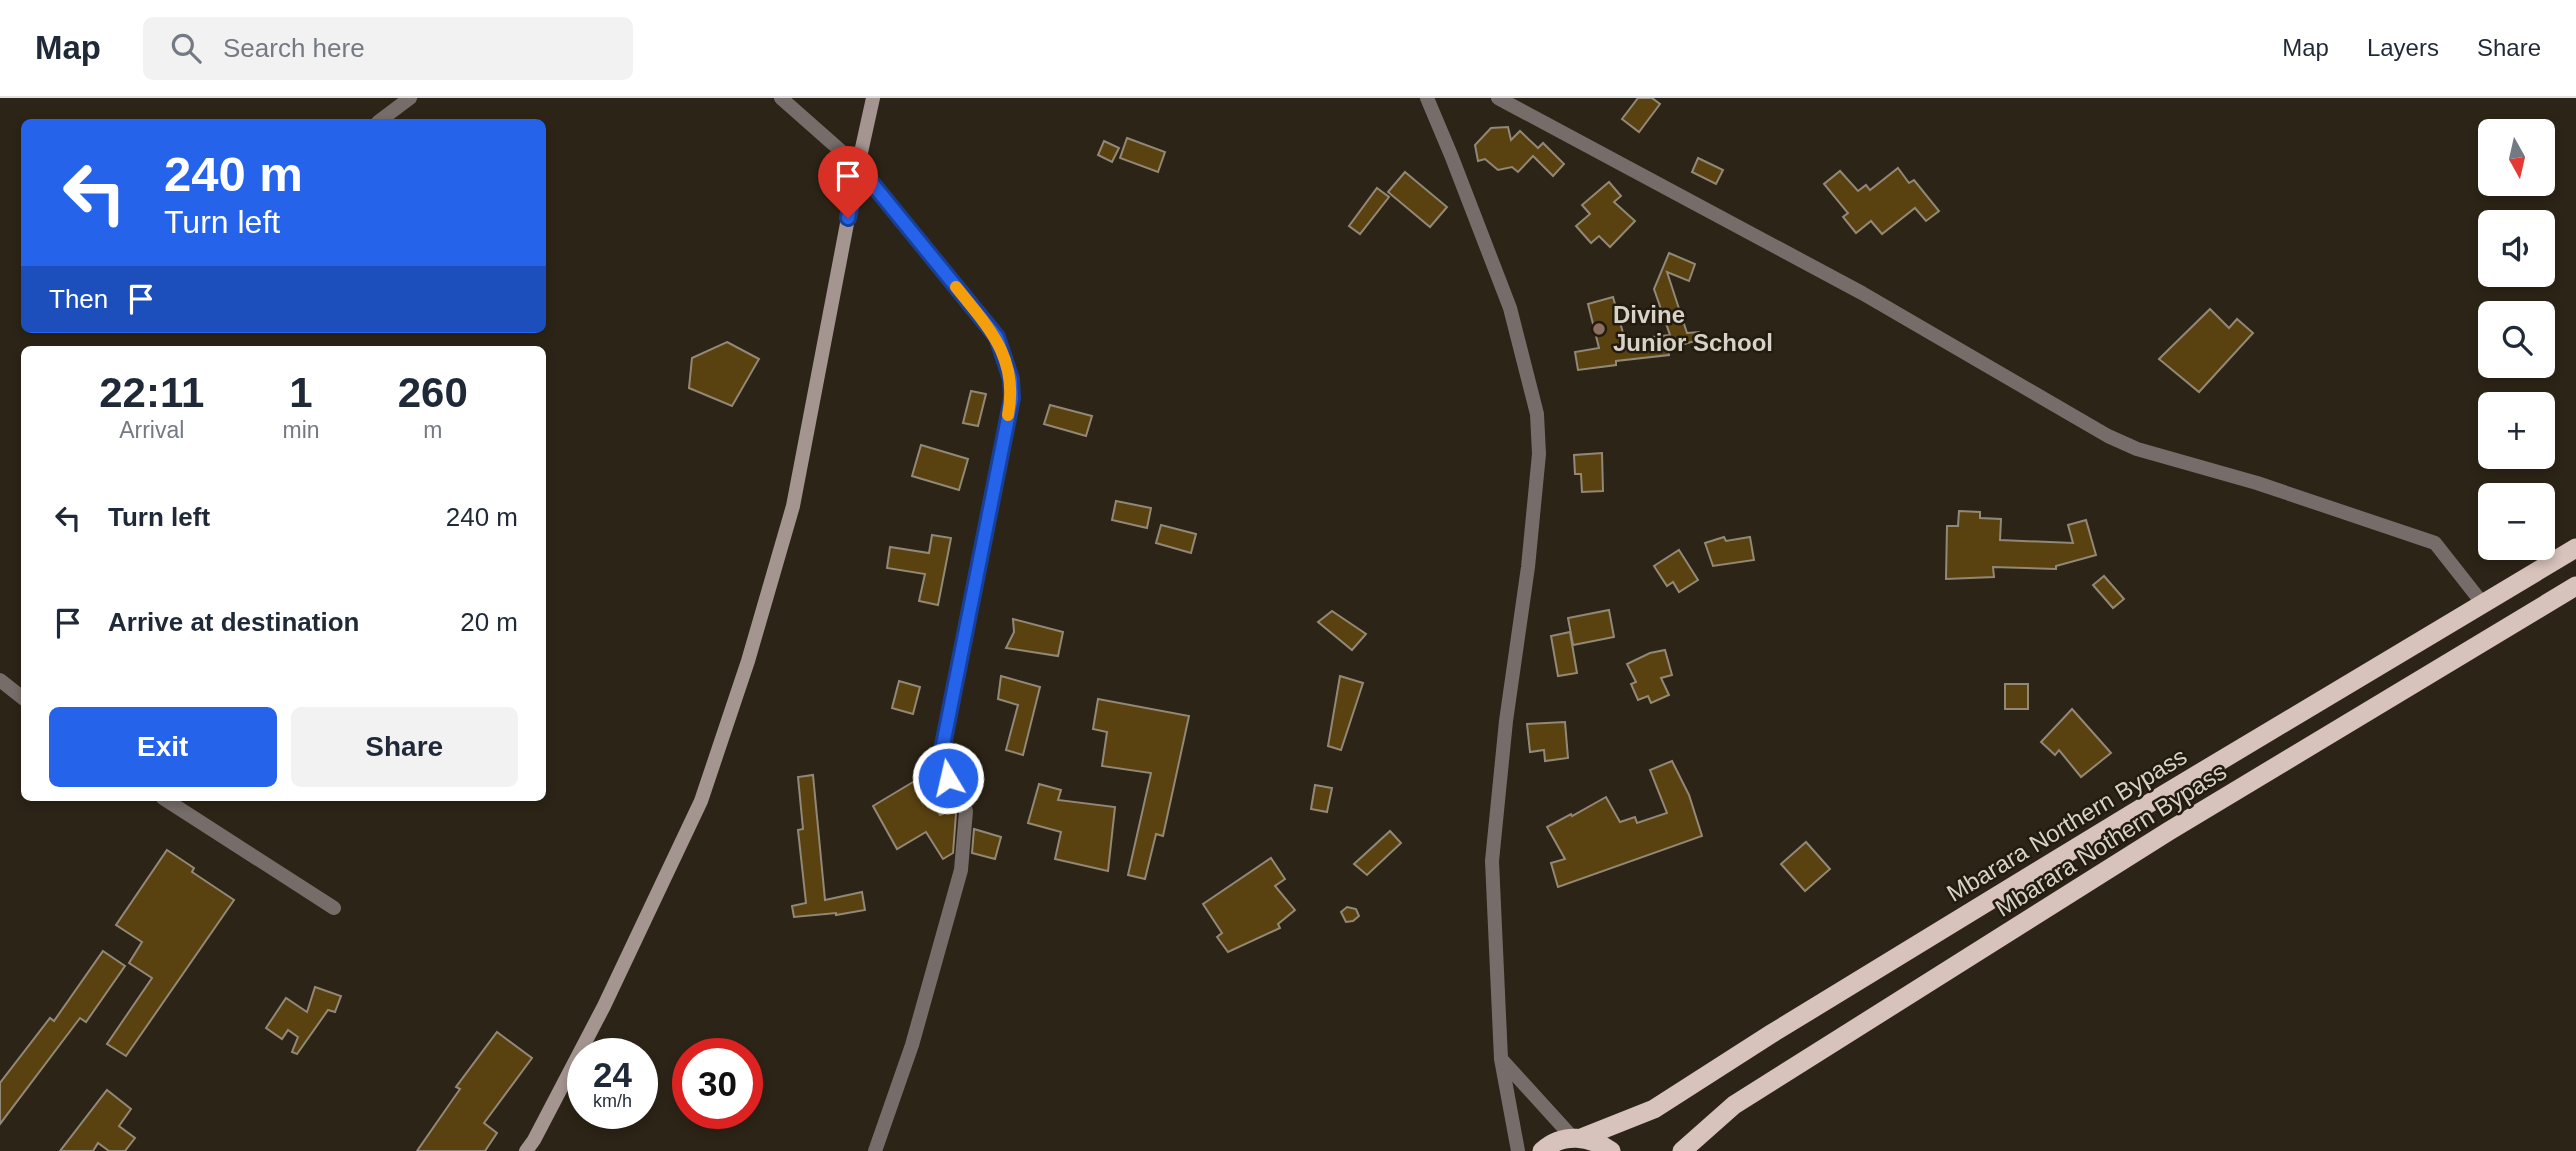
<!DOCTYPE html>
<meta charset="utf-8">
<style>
body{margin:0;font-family:Helvetica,sans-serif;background:#f2f2f3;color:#1f2937;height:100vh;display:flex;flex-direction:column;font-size:26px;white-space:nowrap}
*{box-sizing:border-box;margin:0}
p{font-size:23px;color:#747a83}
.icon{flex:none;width:38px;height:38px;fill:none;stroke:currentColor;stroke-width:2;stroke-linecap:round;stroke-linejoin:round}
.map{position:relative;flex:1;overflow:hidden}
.sheet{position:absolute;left:21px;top:248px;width:525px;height:455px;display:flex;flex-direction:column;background:#fff;border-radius:10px;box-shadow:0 4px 10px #0003}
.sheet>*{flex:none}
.guide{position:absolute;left:21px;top:21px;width:525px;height:214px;border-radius:10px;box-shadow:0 4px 10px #0003;background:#2563eb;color:#fff;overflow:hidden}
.needle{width:46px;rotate:172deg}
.buttons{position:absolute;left:2478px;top:21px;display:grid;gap:14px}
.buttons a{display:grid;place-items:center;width:77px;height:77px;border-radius:10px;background:#fff;box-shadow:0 4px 10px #0003;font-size:35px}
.speed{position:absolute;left:567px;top:940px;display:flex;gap:14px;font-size:35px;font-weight:700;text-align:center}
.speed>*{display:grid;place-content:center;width:91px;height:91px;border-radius:50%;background:#fff;box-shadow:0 4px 10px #0003;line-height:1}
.speed small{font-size:18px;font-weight:400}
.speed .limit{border:10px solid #d22;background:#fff;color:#111}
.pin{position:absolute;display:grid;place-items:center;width:60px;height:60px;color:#fff;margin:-72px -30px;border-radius:50% 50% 50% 0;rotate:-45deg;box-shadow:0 0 7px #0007}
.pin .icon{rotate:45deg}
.me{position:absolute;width:77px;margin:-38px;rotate:351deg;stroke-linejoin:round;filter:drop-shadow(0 0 5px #0008)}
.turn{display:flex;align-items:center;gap:24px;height:147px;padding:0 28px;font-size:32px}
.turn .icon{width:91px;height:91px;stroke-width:2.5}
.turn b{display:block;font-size:49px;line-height:60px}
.then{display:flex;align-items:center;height:66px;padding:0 28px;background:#0003;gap:14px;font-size:26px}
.eta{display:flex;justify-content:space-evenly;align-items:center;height:119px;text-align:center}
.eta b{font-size:42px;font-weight:800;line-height:49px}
.cta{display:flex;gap:14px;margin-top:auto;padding:14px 28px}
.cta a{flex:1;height:80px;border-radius:10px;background:#2563eb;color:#fff;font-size:28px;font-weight:800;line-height:80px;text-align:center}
.cta a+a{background:#f2f2f3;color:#1f2937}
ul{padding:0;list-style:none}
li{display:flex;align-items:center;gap:21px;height:105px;padding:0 28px}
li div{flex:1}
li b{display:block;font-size:26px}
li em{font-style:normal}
header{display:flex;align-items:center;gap:42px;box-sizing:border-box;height:98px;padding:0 35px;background:#fff;border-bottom:2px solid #e0e1e3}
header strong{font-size:33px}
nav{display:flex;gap:38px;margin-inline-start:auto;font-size:24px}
.search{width:490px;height:63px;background:#f2f2f3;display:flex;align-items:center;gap:18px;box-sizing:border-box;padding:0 24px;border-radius:10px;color:#747a83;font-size:26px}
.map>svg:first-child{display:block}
.building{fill:#5a4210;stroke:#928877;stroke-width:2}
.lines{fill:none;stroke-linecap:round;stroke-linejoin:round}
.minor{stroke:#766d6a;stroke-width:14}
.secondary{stroke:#a49591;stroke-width:14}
.trunk{stroke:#d8c2bc;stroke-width:19}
.route-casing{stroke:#184099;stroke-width:18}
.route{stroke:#2563eb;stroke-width:12}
.slow{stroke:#f59e0b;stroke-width:12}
.education-dot{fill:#8d6e63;stroke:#231b0d;stroke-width:2.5}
.labels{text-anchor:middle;stroke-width:5;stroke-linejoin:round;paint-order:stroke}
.poi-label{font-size:24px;font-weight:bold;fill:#d7d2c9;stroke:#231b0d;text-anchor:start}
.street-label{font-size:24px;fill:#d7d2c9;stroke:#231b0d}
</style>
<header>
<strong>Map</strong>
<div class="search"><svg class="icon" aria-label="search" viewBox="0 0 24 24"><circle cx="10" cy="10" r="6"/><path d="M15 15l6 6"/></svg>Search here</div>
<nav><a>Map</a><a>Layers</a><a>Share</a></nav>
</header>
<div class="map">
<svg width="2576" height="1053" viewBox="0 0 2576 1053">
<rect width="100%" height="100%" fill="#2c2416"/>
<g class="building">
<path d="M1638,0H1652L1660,6L1639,34L1622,21Z"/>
<path d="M1508,29L1511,42L1520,33L1538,50L1543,45L1564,66L1553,78L1533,58L1518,74L1512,69L1498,72L1485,61L1478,63L1475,47L1491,30Z"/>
<path d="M1127,40L1165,54L1158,74L1120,60Z"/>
<path d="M1104,43L1119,50L1112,64L1098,57Z"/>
<path d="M1698,60L1723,72L1716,86L1692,74Z"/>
<path d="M1898,70L1909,85L1914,82L1939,113L1926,123L1915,110L1882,136L1871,123L1856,135L1843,119L1848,115L1824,86L1840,73L1858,93L1866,87L1870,92Z"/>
<path d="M1405,74L1447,109L1430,129L1388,94Z"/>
<path d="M1609,84L1621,98L1614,104L1635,123L1610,149L1599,138L1591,145L1576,128L1590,116L1582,107Z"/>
<path d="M1377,90L1389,99L1360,136L1349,128Z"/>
<path d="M1669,155L1695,166L1689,183L1667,174L1687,235L1699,234L1701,241L1668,251L1669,257L1616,263V267L1578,272L1575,254L1599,250L1588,206L1613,199L1625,242L1670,237L1654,191Z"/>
<path d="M2210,211L2229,230L2237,221L2253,235L2199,294L2159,261Z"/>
<path d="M727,244L759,261L732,308L689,290L692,260Z"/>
<path d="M971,293L986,296L978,328L963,325Z"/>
<path d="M1050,307L1092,318L1086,338L1044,326Z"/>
<path d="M921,347L968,361L959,392L912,378Z"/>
<path d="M1602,355L1603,393L1582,394L1581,376H1575L1574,357Z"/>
<path d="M1116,403L1151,410L1147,430L1112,422Z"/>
<path d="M1959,413L1980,414V420L2001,421L2000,442L2073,445L2068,427L2086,422L2096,457L2056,468V471L1993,469L1994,479L1946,481L1947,428H1958Z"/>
<path d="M1161,427L1196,436L1191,455L1156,445Z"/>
<path d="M932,437L951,440L938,507L919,503L925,476L887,470L890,449L929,455Z"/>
<path d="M1724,439L1726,443L1750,439L1754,462L1713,468L1705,445Z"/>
<path d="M1679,452L1698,482L1679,494L1673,484L1667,488L1654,468Z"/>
<path d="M2104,478L2124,501L2113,510L2093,487Z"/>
<path d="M1609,512L1614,539L1573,547L1568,520Z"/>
<path d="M1332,513L1366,536L1352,552L1318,524Z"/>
<path d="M1013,521L1063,534L1058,558L1006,550L1014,534Z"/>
<path d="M1570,534L1577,575L1558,578L1551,538Z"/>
<path d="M1665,552L1672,577L1661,580L1669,597L1651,605L1648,598L1638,602L1631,586L1636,584L1627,566L1650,555Z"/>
<path d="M1001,578L1040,589L1023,657L1006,652L1018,607L998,601Z"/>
<path d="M1340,578L1363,585L1341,652L1328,648Z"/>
<path d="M899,583L920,589L913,616L892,610Z"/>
<rect x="2005" y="586" width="23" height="25"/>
<path d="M1098,601L1189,618L1163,738L1156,736L1145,781L1128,777L1151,675L1102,668L1107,634L1093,631Z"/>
<path d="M2072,611L2111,655L2081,679L2059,652L2055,657L2041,644Z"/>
<path d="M1565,624L1568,660L1545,663L1544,652L1530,654L1527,626Z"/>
<path d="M1672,663L1689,697L1702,738L1558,789L1551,765L1565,761L1547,729L1571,716L1572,718L1606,699L1620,724L1635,719L1637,725L1667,715L1650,672Z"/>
<path d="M813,677L825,802L862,794L865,812L836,817V815L794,819L792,808L806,805L798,732L803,731L798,679Z"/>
<path d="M918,681L940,717L954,711L956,716L953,755L943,761L926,734L897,751L873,708Z"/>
<path d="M1039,686L1061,692L1058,702L1115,709L1108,773L1055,761L1061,734L1028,725Z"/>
<path d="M1315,687L1332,690L1327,714L1311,711Z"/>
<path d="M974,731L1001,739L995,761L972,755Z"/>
<path d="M1390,733L1401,745L1367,777L1354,766Z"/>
<path d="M1806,744L1830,771L1805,793L1781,766Z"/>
<path d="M167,752L194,770L192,774L234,802L126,958L107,946L152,880L129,865L142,844L116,827Z"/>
<path d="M1271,760L1285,781L1275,788L1295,812L1278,826L1280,830L1228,854L1217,839L1222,835L1203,806Z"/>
<path d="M1347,809L1356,811L1359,818L1353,823L1346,824L1341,814Z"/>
<path d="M103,853L125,868L86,924L80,920L0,1026V985L50,920L54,923Z"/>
<path d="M315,889L341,898L335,914L328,912L297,956L292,954L298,939L288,932L282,941L266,930L286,900L307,914Z"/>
<path d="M497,934L532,960L484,1025L497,1035L485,1053H417L460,991L456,989Z"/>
<path d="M107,992L131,1011L119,1028L135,1040L125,1053H109L98,1045L93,1053H60Z"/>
</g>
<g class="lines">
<g class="minor">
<path d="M781,0L858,68L997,239L1011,281L1012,301L942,652L948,679L961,699L966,713L961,772L912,947L875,1053"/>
<path d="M1427,0L1451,57L1510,210L1537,316L1539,356L1528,469L1506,623L1492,763L1501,961L1518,1053"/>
<path d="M1498,0L1862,195L2108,338L2137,351L2257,385L2435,445L2483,506"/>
<path d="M378,24L410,0"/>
<path d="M0,582L24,601"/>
<path d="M163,700L334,810"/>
<path d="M1502,962L1573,1040"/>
</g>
<path class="secondary" d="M526,1053L534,1042L604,908L701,703L748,563L793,408L858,68L873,0"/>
<g class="trunk">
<path d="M1581,1040L1654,1011L1771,936L2138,712L2576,450"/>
<path d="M1542,1053C1563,1034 1590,1038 1611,1053"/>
<path d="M1682,1053L1734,1007L2169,733L2576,488"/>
</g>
</g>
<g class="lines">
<defs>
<path id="route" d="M848,120L858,68L997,239L1011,281L1012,300L942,652L948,680"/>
</defs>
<use href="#route" class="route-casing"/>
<use href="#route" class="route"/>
<path class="slow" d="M956,189C989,230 1019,260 1008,317"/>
</g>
<circle class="education-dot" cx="1599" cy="231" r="7"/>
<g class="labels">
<g class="poi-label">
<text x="1613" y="225">Divine<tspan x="1613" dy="28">Junior School</tspan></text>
</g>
<g class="street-label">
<text transform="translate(2067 727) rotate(-31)" y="8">Mbarara Northern Bypass</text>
<text transform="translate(2111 742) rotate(-32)" y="8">Mbarara Nothern Bypass</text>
</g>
</g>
</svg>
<div class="buttons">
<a><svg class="needle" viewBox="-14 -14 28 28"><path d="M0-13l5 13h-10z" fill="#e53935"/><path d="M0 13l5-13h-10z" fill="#747a83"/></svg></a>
<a><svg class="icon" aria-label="sound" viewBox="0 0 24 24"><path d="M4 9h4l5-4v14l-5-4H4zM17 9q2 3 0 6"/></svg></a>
<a><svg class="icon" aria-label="search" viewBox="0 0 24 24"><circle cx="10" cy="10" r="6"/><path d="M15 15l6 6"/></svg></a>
<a>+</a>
<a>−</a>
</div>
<div class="speed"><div>24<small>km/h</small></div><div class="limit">30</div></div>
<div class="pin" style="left:848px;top:120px;background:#d93025"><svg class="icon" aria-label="arrive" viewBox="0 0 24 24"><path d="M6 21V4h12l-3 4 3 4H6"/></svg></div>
<svg class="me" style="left:948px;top:680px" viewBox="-20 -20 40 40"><circle r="17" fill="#2563eb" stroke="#fff" stroke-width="3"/><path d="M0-11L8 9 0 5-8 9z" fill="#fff"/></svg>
<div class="guide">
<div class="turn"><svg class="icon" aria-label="left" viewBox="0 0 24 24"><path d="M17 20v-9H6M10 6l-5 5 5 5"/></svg><div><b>240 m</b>Turn left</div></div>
<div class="then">Then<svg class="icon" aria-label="arrive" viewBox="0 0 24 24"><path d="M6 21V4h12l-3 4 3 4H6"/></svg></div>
</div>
<section class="sheet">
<div class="eta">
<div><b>22:11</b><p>Arrival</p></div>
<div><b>1</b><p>min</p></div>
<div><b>260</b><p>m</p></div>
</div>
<ul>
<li><svg class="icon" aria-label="left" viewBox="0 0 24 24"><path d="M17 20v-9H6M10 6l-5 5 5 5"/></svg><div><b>Turn left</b></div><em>240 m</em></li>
<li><svg class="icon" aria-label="arrive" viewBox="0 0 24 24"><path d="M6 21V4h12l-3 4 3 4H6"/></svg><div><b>Arrive at destination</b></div><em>20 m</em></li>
</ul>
<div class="cta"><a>Exit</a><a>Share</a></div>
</section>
</div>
